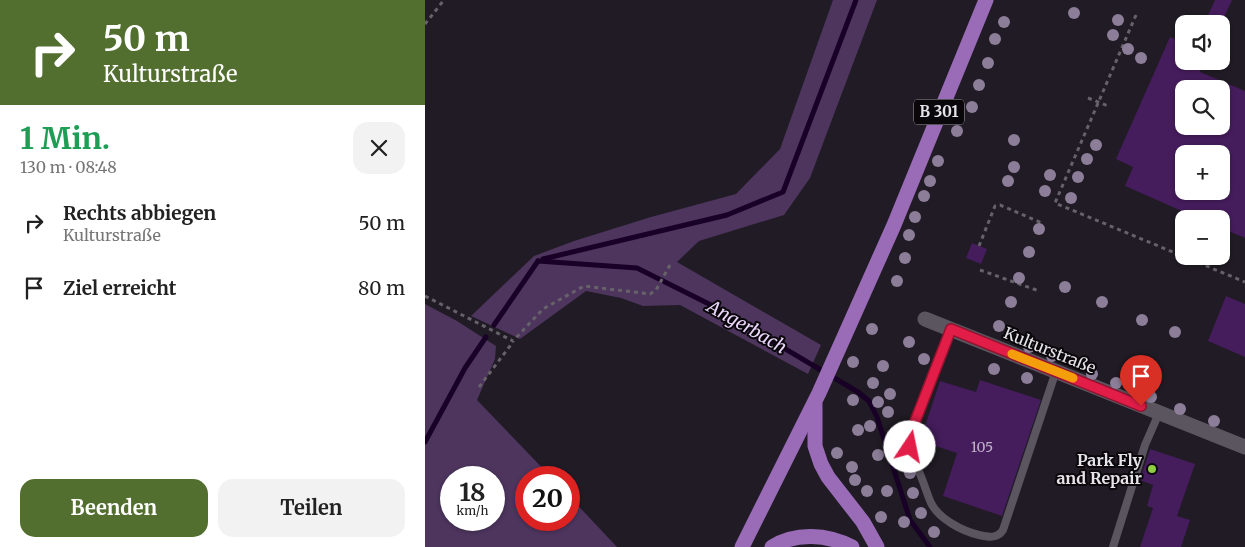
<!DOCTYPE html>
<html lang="de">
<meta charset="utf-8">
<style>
body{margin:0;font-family:Merriweather,serif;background:#f2f2f2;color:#222;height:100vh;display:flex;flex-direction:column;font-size:19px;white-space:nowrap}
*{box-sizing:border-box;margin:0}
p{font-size:16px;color:#767676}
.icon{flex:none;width:28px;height:28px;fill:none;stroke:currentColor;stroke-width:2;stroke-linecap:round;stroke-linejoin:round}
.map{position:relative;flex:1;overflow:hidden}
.details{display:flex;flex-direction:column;background:#fff;width:425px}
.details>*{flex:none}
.banner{background:#536f30;color:#fff;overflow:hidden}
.buttons{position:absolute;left:750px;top:15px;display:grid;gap:10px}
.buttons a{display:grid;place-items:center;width:55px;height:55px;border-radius:10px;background:#fff;box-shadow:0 1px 4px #0004;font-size:25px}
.speed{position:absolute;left:15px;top:466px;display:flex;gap:10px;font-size:25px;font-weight:700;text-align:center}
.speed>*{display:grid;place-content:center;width:65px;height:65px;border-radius:50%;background:#fff;box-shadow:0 1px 4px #0004;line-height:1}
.speed small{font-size:12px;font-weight:400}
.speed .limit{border:8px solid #d22;background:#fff;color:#111}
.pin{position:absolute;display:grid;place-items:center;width:42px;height:42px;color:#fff;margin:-51px -21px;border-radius:50% 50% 50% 0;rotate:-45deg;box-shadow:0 0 5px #0007}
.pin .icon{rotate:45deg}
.me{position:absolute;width:55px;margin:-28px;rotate:11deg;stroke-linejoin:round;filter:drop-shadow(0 0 4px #0008)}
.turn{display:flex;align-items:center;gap:18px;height:105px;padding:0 20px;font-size:22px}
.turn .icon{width:65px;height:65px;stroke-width:2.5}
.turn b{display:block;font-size:35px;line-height:42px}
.round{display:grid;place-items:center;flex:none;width:52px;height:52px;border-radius:15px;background:#f2f2f2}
.summary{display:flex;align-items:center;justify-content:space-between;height:85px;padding:0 20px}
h1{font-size:30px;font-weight:700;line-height:38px;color:#1e9e55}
.primary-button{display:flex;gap:10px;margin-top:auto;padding:10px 20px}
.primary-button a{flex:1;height:58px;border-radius:15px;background:#536f30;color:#fff;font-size:20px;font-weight:700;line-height:58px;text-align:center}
.primary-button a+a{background:#f2f2f2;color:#222}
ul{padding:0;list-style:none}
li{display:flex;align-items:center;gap:15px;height:65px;padding:0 20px}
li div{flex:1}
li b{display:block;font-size:19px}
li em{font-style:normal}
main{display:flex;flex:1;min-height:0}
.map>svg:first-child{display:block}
.green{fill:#4d355e;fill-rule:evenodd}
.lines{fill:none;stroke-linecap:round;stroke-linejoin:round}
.stream{stroke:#180027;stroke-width:5}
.building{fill:#451c5c;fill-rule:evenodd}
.path{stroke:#67626a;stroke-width:3;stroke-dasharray:4 4;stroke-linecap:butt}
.service{stroke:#5a555f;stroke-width:8}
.minor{stroke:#5a555f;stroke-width:15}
.primary{stroke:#9a6cb8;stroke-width:15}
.tree{fill:#8c7e98}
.route-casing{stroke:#92132f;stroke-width:12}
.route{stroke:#e11d48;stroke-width:9}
.slow{stroke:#f59e0b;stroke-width:9}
.poi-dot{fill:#8fcd42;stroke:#09070a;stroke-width:2}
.labels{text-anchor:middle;stroke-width:4;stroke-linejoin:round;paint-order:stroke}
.number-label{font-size:14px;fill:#beb1c6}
.shield{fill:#09070a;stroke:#a4a1a6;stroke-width:1}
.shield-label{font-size:15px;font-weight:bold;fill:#e6e3e9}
.street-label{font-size:16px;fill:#e6e3e9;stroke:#09070a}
.poi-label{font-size:16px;font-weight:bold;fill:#e6e3e9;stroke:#09070a;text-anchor:end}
.water-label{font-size:18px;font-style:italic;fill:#ebd5fc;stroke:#09070a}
</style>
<main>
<section class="details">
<div class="banner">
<div class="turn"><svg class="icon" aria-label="right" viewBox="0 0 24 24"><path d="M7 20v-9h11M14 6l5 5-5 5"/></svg><div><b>50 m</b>Kulturstraße</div></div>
</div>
<div class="summary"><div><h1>1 Min.</h1><p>130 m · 08:48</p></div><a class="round"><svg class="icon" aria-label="close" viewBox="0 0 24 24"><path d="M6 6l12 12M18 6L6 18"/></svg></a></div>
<ul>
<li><svg class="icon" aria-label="right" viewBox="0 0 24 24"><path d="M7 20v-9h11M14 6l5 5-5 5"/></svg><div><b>Rechts abbiegen</b><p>Kulturstraße</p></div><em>50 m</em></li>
<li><svg class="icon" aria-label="arrive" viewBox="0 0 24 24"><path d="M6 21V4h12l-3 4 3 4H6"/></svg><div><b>Ziel erreicht</b></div><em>80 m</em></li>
</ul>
<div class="primary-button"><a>Beenden</a><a>Teilen</a></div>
</section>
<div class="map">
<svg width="820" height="547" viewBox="0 0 820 547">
<rect width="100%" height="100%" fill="#201b24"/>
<g class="green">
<path d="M408,0H452L385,178L359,215L274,241L252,262L396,345L383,374L255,305L218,306L196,298L161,291L95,339L46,316L109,256L149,241L226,217L311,194L355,149Z"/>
<path d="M0,304L32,321L71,346L70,359L52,400L126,477L101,478V520H144V496L192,547H0ZM26,478H69V520H26Z"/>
</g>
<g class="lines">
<g class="stream">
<path d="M118,259L302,215L358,192L431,0"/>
<path d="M113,261L212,268L288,306L433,392L444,401L452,417L485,520L505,547"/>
<path d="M69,325L113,261"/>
<path d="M0,442L40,368L61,337"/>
</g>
</g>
<g class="building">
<path d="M790,0H807L796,24H779Z"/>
<path d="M745,37L759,43V61H779L775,72L820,91V238L796,228V219H775L700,186L708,167L691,159ZM759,89H796V126H759ZM759,154H796V191H759Z"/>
<path d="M547,243L562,249L556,264L541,258Z"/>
<path d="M801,296L820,304V357L783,341Z"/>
<path d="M555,380L616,400L577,516L518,496L532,453L495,441L515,381L551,392Z"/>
<path d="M725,449L770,464L752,516L765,520L756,547H715L728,508L722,506L728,485L715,480Z"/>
</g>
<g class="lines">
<g class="path">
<path d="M711,15L630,203L820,282"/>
<path d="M0,24L19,0"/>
<path d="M663,98L683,106"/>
<path d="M554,246L570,206L575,205L617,223"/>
<path d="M555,270L614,291"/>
<path d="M0,296L88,341L118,309L159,286L225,294L231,290L245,265"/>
<path d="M54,387L88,342"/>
</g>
<g class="service">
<path d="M526,329L486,432C485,450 489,458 495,474C499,483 502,494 506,503C514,519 537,531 554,535C563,537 572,539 578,530L631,371"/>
<path d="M688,547L720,445L734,413"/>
</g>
<path class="minor" d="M500,319L820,447"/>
<g class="primary">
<path d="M390,404V446L396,464L403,477L438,522L452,547"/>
<path d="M317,547L394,393L469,225L561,0"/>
<path d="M347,547C371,532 402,534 427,547"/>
</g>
</g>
<g class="tree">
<circle cx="649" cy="13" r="6"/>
<circle cx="693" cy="20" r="6"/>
<circle cx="579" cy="22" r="6"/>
<circle cx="688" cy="35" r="6"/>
<circle cx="570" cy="39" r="6"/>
<circle cx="703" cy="49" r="6"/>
<circle cx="716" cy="58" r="6"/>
<circle cx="563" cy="63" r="6"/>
<circle cx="554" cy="85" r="6"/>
<circle cx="547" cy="107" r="6"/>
<circle cx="532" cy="131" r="6"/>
<circle cx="589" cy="140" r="6"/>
<circle cx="671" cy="145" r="6"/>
<circle cx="662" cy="159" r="6"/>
<circle cx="513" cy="161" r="6"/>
<circle cx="589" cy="167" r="6"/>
<circle cx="625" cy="175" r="6"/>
<circle cx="653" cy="177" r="6"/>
<circle cx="505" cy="181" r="6"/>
<circle cx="583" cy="181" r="6"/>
<circle cx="620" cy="191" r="6"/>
<circle cx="499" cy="196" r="6"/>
<circle cx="646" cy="198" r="6"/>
<circle cx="490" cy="217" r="6"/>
<circle cx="614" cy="229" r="6"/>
<circle cx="484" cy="235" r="6"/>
<circle cx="604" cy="252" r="6"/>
<circle cx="480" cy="258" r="6"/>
<circle cx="594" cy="278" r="6"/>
<circle cx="472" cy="281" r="6"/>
<circle cx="640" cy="287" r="6"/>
<circle cx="586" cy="302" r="6"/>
<circle cx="677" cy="302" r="6"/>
<circle cx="717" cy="320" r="6"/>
<circle cx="574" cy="326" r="6"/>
<circle cx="447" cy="329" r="6"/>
<circle cx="750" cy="332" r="6"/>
<circle cx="484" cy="342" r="6"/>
<circle cx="604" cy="347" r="6"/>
<circle cx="627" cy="356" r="6"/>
<circle cx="499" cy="359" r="6"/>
<circle cx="428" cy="362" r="6"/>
<circle cx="458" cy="366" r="6"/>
<circle cx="569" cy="369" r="6"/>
<circle cx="667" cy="374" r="6"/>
<circle cx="602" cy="378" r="6"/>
<circle cx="448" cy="383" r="6"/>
<circle cx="691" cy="383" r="6"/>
<circle cx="465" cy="394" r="6"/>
<circle cx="726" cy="397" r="6"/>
<circle cx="428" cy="400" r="6"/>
<circle cx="453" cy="402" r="6"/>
<circle cx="755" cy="409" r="6"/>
<circle cx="463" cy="412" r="6"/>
<circle cx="789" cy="421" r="6"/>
<circle cx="445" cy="426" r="6"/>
<circle cx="433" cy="430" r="6"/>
<circle cx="468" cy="444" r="6"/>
<circle cx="412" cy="453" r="6"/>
<circle cx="453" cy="455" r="6"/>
<circle cx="427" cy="467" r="6"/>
<circle cx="485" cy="473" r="6"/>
<circle cx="430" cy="480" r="6"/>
<circle cx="442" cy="491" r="6"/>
<circle cx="462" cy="491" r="6"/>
<circle cx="488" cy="493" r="6"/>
<circle cx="496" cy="513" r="6"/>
<circle cx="456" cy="517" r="6"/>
<circle cx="479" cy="522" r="6"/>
<circle cx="509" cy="532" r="6"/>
</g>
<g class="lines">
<defs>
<path id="route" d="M485,447L486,432L526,329L716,406"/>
</defs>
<use href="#route" class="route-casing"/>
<use href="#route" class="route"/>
<path class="slow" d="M587,354L648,378"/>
</g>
<circle class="poi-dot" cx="727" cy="469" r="5"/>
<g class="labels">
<g class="number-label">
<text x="557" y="452">105</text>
</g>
<rect class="shield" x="489" y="99.5" width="50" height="25" rx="4"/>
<g class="shield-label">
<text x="514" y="117">B 301</text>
</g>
<g class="street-label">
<text transform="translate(625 350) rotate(22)" y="6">Kulturstraße</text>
</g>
<g class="poi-label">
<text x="717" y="466">Park Fly<tspan x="717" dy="18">and Repair</tspan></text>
</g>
<g class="water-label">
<text transform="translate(322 327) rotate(30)" y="6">Angerbach</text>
</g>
</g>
</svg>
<div class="buttons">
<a><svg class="icon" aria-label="sound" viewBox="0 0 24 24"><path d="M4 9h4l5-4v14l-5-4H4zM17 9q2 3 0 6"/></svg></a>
<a><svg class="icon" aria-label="search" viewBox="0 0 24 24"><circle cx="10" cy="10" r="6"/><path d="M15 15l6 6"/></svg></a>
<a>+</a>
<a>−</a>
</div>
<div class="speed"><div>18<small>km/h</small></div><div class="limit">20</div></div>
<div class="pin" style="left:716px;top:406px;background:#d93025"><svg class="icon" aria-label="arrive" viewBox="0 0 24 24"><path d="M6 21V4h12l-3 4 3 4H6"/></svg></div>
<svg class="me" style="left:485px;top:447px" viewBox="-20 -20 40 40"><circle r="19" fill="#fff"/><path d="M0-13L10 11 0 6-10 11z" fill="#e11d48"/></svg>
</div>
</main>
